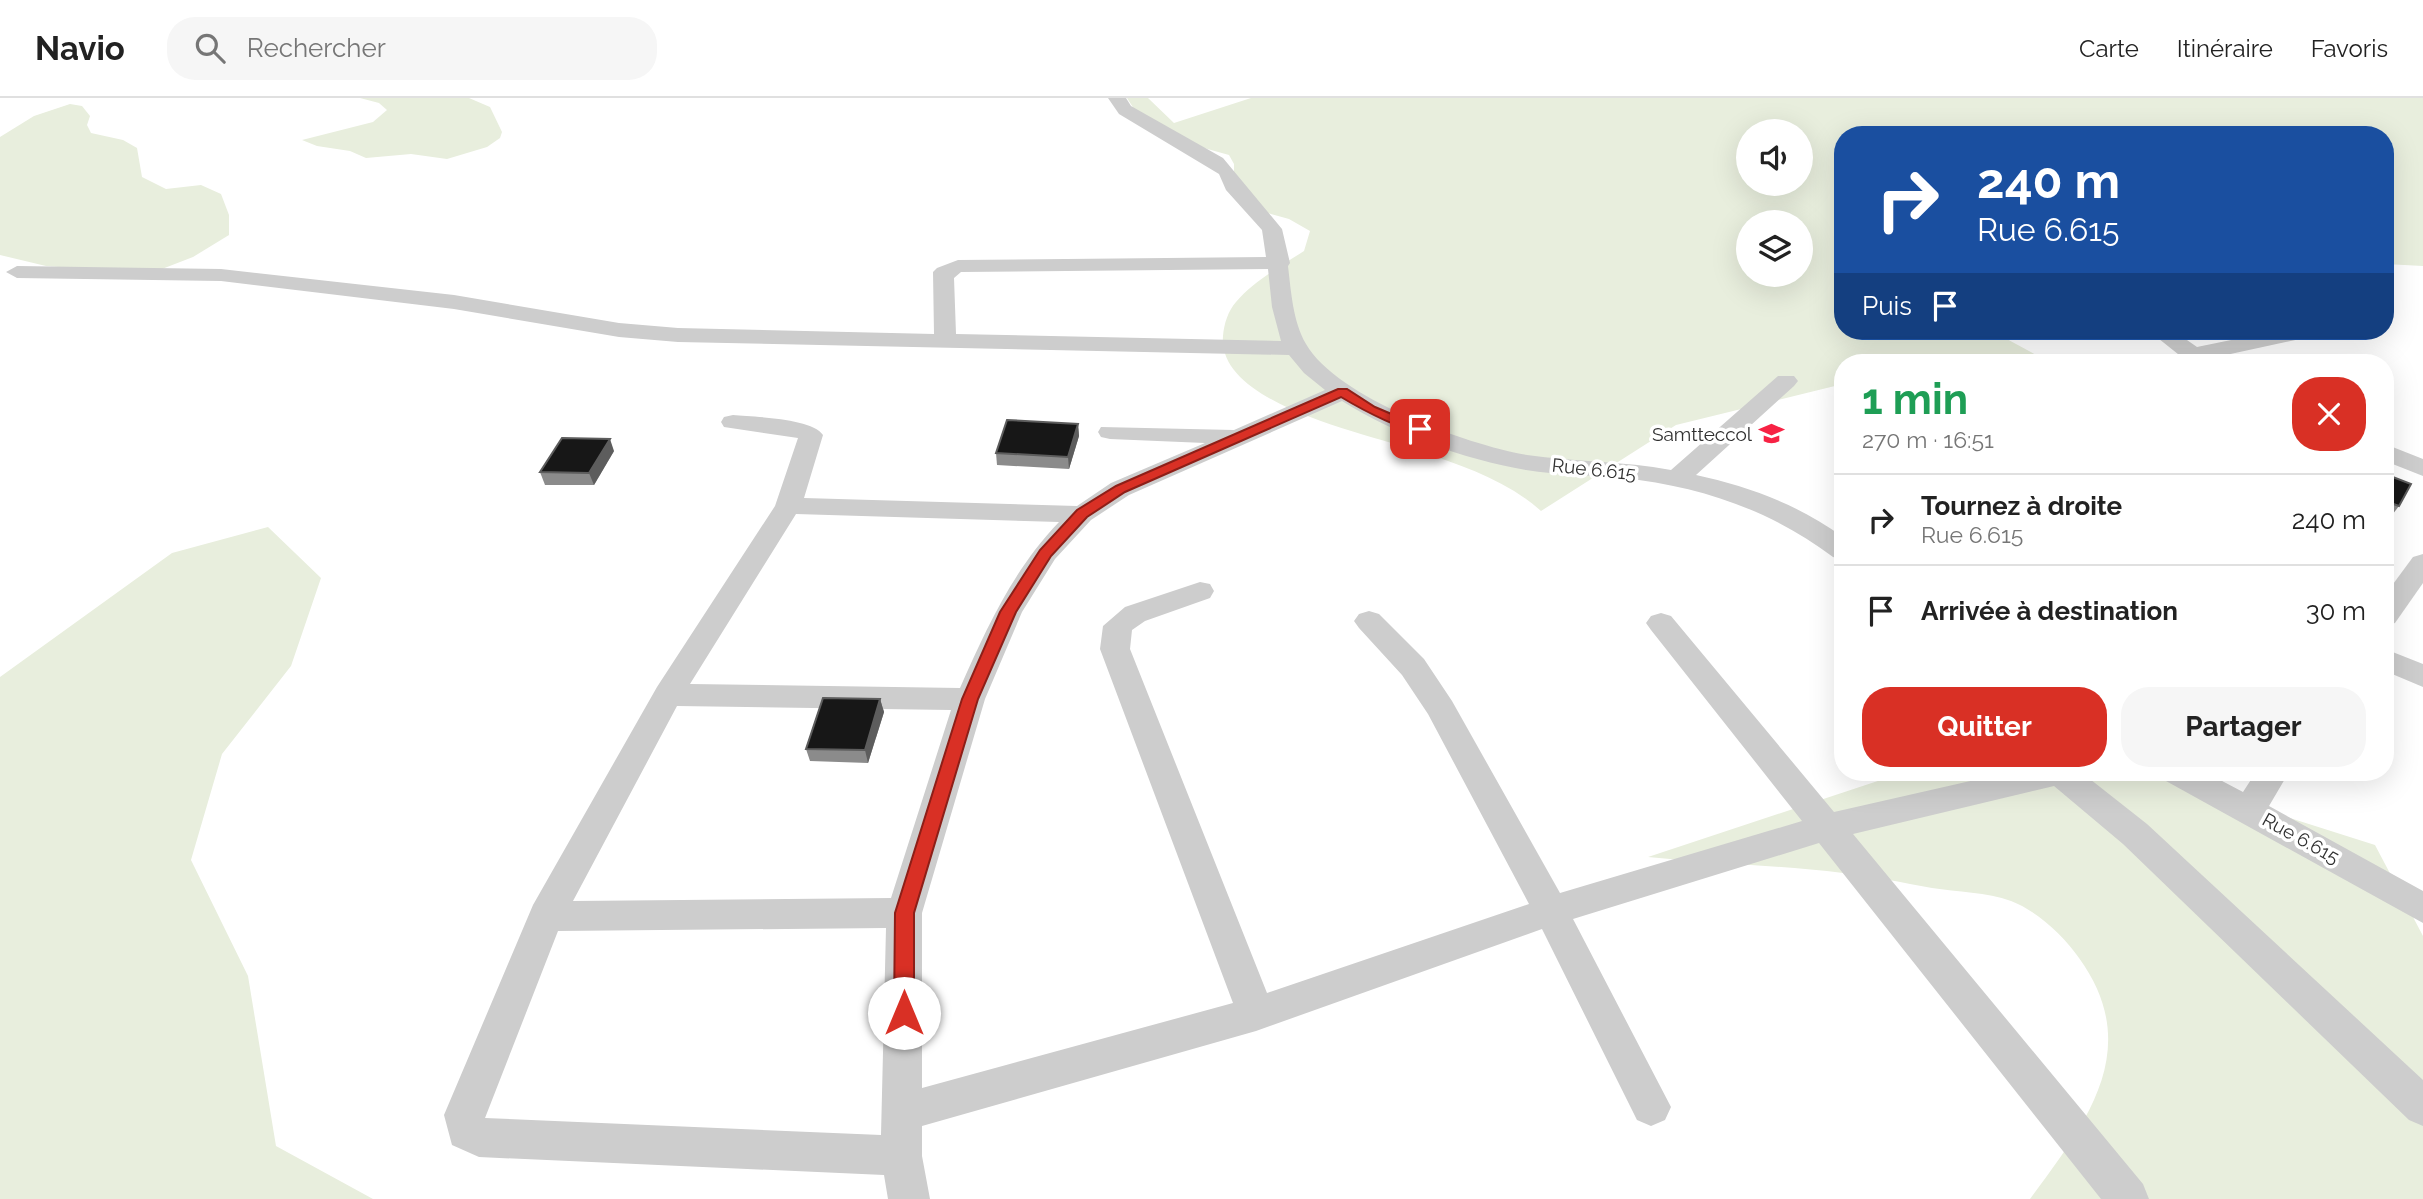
<!DOCTYPE html>
<html lang="fr">
<meta charset="utf-8">
<style>
body{margin:0;font-family:Raleway,sans-serif;background:#f6f6f6;color:#222;height:100vh;display:flex;flex-direction:column;font-size:26px;white-space:nowrap}
*{box-sizing:border-box;margin:0}
p{font-size:23px;color:#767676}
.icon{flex:none;width:38px;height:38px;fill:none;stroke:currentColor;stroke-width:2;stroke-linecap:round;stroke-linejoin:round}
.map{position:relative;flex:1;overflow:hidden}
.drawer{position:absolute;left:1834px;top:256px;width:560px;height:427px;display:flex;flex-direction:column;background:#fff;border-radius:28px;box-shadow:0 7px 28px #0002}
.drawer>*{flex:none}
.guide{position:absolute;left:1834px;top:28px;width:560px;height:214px;border-radius:28px;box-shadow:0 7px 28px #0002;background:#1a4fa0;color:#fff;overflow:hidden}
.fabs{position:absolute;left:1736px;top:21px;display:grid;gap:14px}
.fabs a{display:grid;place-items:center;width:77px;height:77px;border-radius:50%;background:#fff;box-shadow:0 7px 28px #0002;font-size:35px}
.pin{position:absolute;display:grid;place-items:center;width:60px;height:60px;color:#fff;margin:-30px;border-radius:14px;box-shadow:0 4px 10px #0006}
.me{position:absolute;width:77px;margin:-38px;rotate:0deg;stroke-linejoin:round;filter:drop-shadow(0 0 5px #0008)}
.turn{display:flex;align-items:center;gap:24px;height:147px;padding:0 28px;font-size:32px}
.turn .icon{width:91px;height:91px;stroke-width:2.5}
.turn b{display:block;font-size:49px;line-height:60px}
.then{display:flex;align-items:center;height:66px;padding:0 28px;background:#0003;gap:14px;font-size:26px}
.round{display:grid;place-items:center;flex:none;width:74px;height:74px;border-radius:28px;background:#f6f6f6}
.overview{display:flex;align-items:center;justify-content:space-between;height:119px;padding:0 28px}
h1{font-size:42px;font-weight:700;line-height:52px;color:#1e9e55}
.action{display:flex;gap:14px;margin-top:auto;padding:14px 28px}
.action a{flex:1;height:80px;border-radius:28px;background:#d93025;color:#fff;font-size:28px;font-weight:700;line-height:80px;text-align:center}
.action a+a{background:#f6f6f6;color:#222}
ul{padding:0;list-style:none}
li{display:flex;align-items:center;gap:21px;height:91px;padding:0 28px;border-top:2px solid #e0e0e0}
li div{flex:1}
li b{display:block;font-size:26px}
li em{font-style:normal}
header{display:flex;align-items:center;gap:42px;box-sizing:border-box;height:98px;padding:0 35px;background:#fff;border-bottom:2px solid #e0e0e0}
header strong{font-size:33px}
nav{display:flex;gap:38px;margin-inline-start:auto;font-size:24px}
.search{width:490px;height:63px;background:#f6f6f6;display:flex;align-items:center;gap:18px;box-sizing:border-box;padding:0 24px;border-radius:28px;color:#767676;font-size:26px}
.map>svg:first-child{display:block}
.green{fill:#e8eedd;fill-rule:evenodd}
.lines{fill:none;stroke-linecap:round;stroke-linejoin:round}
.minor{fill:#cdcdcd;fill-rule:evenodd}
.wall{fill:#8b8b8b}
.shaded-wall{fill:#5d5d5d}
.building{fill:#171717;stroke:#5d5d5d;stroke-width:2}
.route{fill:#d93025;stroke:#8d1f18;stroke-width:2}
.labels{text-anchor:middle;stroke-width:7;stroke-linejoin:round;paint-order:stroke}
.poi-label{font-size:19px;fill:#303030;stroke:#fff;text-anchor:end}
.street-label{font-size:19px;fill:#303030;stroke:#fff}
</style>
<header>
<strong>Navio</strong>
<div class="search"><svg class="icon" aria-label="search" viewBox="0 0 24 24"><circle cx="10" cy="10" r="6"/><path d="M15 15l6 6"/></svg>Rechercher</div>
<nav><a>Carte</a><a>Itinéraire</a><a>Favoris</a></nav>
</header>
<div class="map">
<svg width="2423" height="1101" viewBox="0 0 2423 1101">
<rect width="100%" height="100%" fill="#fff"/>
<g class="green">
<path d="M360,0H469L490,9L502,34L500,40L487,49L447,61L411,56L366,60L350,53L317,48L302,42L373,24L387,12L379,5Z"/>
<path d="M1127,0H1148L1174,25L1251,0H2423V168L2385,166V37H1843V233H1992L2049,264H1843V286L1676,327L1541,413C1508,383 1463,368 1422,354C1371,337 1217,307 1223,238C1224,226 1228,213 1236,204C1254,183 1281,168 1304,153L1310,133L1289,121L1264,114L1234,80V66L1229,57L1204,50L1143,25ZM1748,33H1801V86H1748ZM1748,124H1801V177H1748Z"/>
<path d="M70,6L82,8L90,18L87,27L91,35L123,42L137,50L142,79L166,91L201,87L221,96L229,117V137L193,159L149,176L46,168L0,157V39L34,18Z"/>
<path d="M268,429L321,480L291,568L222,656L191,762L248,878L276,1048L373,1101H0V579L172,455Z"/>
<path d="M1905,674H2144L2375,747L2423,838V1101H2030C2086,1025 2145,951 2079,860C2063,837 2037,813 2011,803C1987,794 1957,794 1932,790C1903,785 1873,778 1843,775C1779,767 1713,766 1648,759Z"/>
</g>
<g class="lines">
<g class="minor">
<path d="M1108,0H1126L1131,8L1223,60L1282,131L1290,165L1288,168C1291,193 1293,224 1306,246C1337,300 1468,347 1527,357C1575,364 1623,363 1671,372L1778,278H1794L1798,283L1794,288L1696,377C1748,388 1799,407 1843,439V462L1833,459C1771,412 1699,388 1622,380C1590,377 1558,377 1526,372C1463,361 1396,337 1342,303L1129,397L1091,422L1055,461L1022,514L985,601L922,815V990L1233,905L1100,551L1103,528L1125,509L1200,484L1210,486L1214,493L1210,500L1145,523L1132,532L1130,551L1267,895L1529,806L1428,616L1402,577L1359,530L1354,523L1359,516L1369,513L1379,516L1424,561L1452,603L1560,795L1802,723L1651,532L1646,525L1651,518L1661,515L1671,518L1834,714L2010,674H2081L2147,726L2423,982V1028L2409,1022L2123,746L2054,688L1853,736L2143,1086L2149,1101H2101L1819,745L1573,821L1671,1009L1665,1022L1651,1028L1637,1022L1542,831L1256,933L922,1028V1058L930,1101H888L884,1077L479,1059L452,1047L444,1017L533,807L657,589L775,408L798,340L724,329L721,324L724,319L733,317C754,319 812,320 823,337L804,400L1077,408L1111,385L1205,345L1110,341L1101,339L1098,334L1101,329L1234,332L1325,292L1304,275L1289,257L678,244L619,239L454,211L221,183L17,180L6,174L17,168L221,171L454,197L619,225L678,230L934,236L933,174L937,170L958,162L1266,159L1262,132L1226,92L1219,76L1119,16ZM1268,171L1272,209L1281,243L956,236L954,180L961,174ZM796,416L1059,424C1013,472 987,529 960,590L690,586ZM677,608L951,612L891,800L573,803ZM886,830L881,1037L485,1020L558,833Z"/>
<path d="M2149,233H2174L2197,249L2275,233H2317L2314,238L2212,260L2214,264H2188Z"/>
<path d="M2385,346L2423,361V378L2385,363Z"/>
<path d="M2423,456V485L2395,525L2385,528V497L2413,459Z"/>
<path d="M2385,551L2423,566V589L2385,573Z"/>
<path d="M2162,674H2205L2243,694L2256,674H2289L2269,708L2423,793V825L2166,683Z"/>
</g>
</g>
<g class="wall">
<path d="M1078,326L1079,338L1069,371L997,367L996,355Z"/>
<path d="M614,353L594,387H545L540,374Z"/>
<path d="M2385,376L2399,408L2389,421L2385,419Z"/>
<path d="M880,601L884,614L868,665L810,663L806,651Z"/>
</g>
<g class="shaded-wall">
<path d="M1078,326L1079,338L1069,371L1068,359Z"/>
<path d="M610,341L614,353L594,387L589,375Z"/>
<path d="M880,601L884,614L868,665L865,652Z"/>
</g>
<g class="building">
<path d="M1007,322L1078,326L1068,359L996,355Z"/>
<path d="M562,340L610,341L589,375L540,374Z"/>
<path d="M2385,376L2411,386L2399,408L2385,403Z"/>
<path d="M823,600L880,601L865,652L806,651Z"/>
</g>
<path class="route" d="M1338,291H1347L1375,309L1427,331C1414,341 1356,308 1341,299L1125,394L1087,419L1051,458L1016,514L978,601L914,815V915L911,921L904,924L897,921L894,915L895,815L962,601L1000,514L1040,452L1077,412L1116,388Z"/>
<defs>
<symbol id="school-bare" viewBox="-9 -9 18 18"><path d="M0-5L7-2L0 1L-7-2ZM-4 1L0 2.5L4 1V4Q0 6-4 4Z" fill="#f72244" stroke="#fff" stroke-width="2.5" paint-order="stroke"/></symbol>
</defs>
<g fill-rule="evenodd">
<use href="#school-bare" x="1754" y="318" width="35" height="35"/>
</g>
<g class="labels">
<g class="poi-label">
<text x="1752" y="343">Samtteccol</text>
</g>
<g class="street-label">
<text transform="translate(1594 371) rotate(6)" y="7">Rue 6.615</text>
<text transform="translate(2301 740) rotate(29)" y="7">Rue 6.615</text>
</g>
</g>
</svg>
<div class="fabs">
<a><svg class="icon" aria-label="sound" viewBox="0 0 24 24"><path d="M4 9h4l5-4v14l-5-4H4zM17 9q2 3 0 6"/></svg></a>
<a><svg class="icon" aria-label="layers" viewBox="0 0 24 24"><path d="M12 4l9 5-9 5-9-5zM3 14l9 5 9-5"/></svg></a>
</div>
<div class="pin" style="left:1420px;top:331px;background:#d93025"><svg class="icon" aria-label="arrive" viewBox="0 0 24 24"><path d="M6 21V4h12l-3 4 3 4H6"/></svg></div>
<svg class="me" style="left:904px;top:915px" viewBox="-20 -20 40 40"><circle r="19" fill="#fff"/><path d="M0-13L10 11 0 6-10 11z" fill="#d93025"/></svg>
<div class="guide">
<div class="turn"><svg class="icon" aria-label="right" viewBox="0 0 24 24"><path d="M7 20v-9h11M14 6l5 5-5 5"/></svg><div><b>240 m</b>Rue 6.615</div></div>
<div class="then">Puis<svg class="icon" aria-label="arrive" viewBox="0 0 24 24"><path d="M6 21V4h12l-3 4 3 4H6"/></svg></div>
</div>
<section class="drawer">
<div class="overview"><div><h1>1 min</h1><p>270 m · 16:51</p></div><a class="round" style="background:#d93025;color:#fff"><svg class="icon" aria-label="close" viewBox="0 0 24 24"><path d="M6 6l12 12M18 6L6 18"/></svg></a></div>
<ul>
<li><svg class="icon" aria-label="right" viewBox="0 0 24 24"><path d="M7 20v-9h11M14 6l5 5-5 5"/></svg><div><b>Tournez à droite</b><p>Rue 6.615</p></div><em>240 m</em></li>
<li><svg class="icon" aria-label="arrive" viewBox="0 0 24 24"><path d="M6 21V4h12l-3 4 3 4H6"/></svg><div><b>Arrivée à destination</b></div><em>30 m</em></li>
</ul>
<div class="action"><a>Quitter</a><a>Partager</a></div>
</section>
</div>
